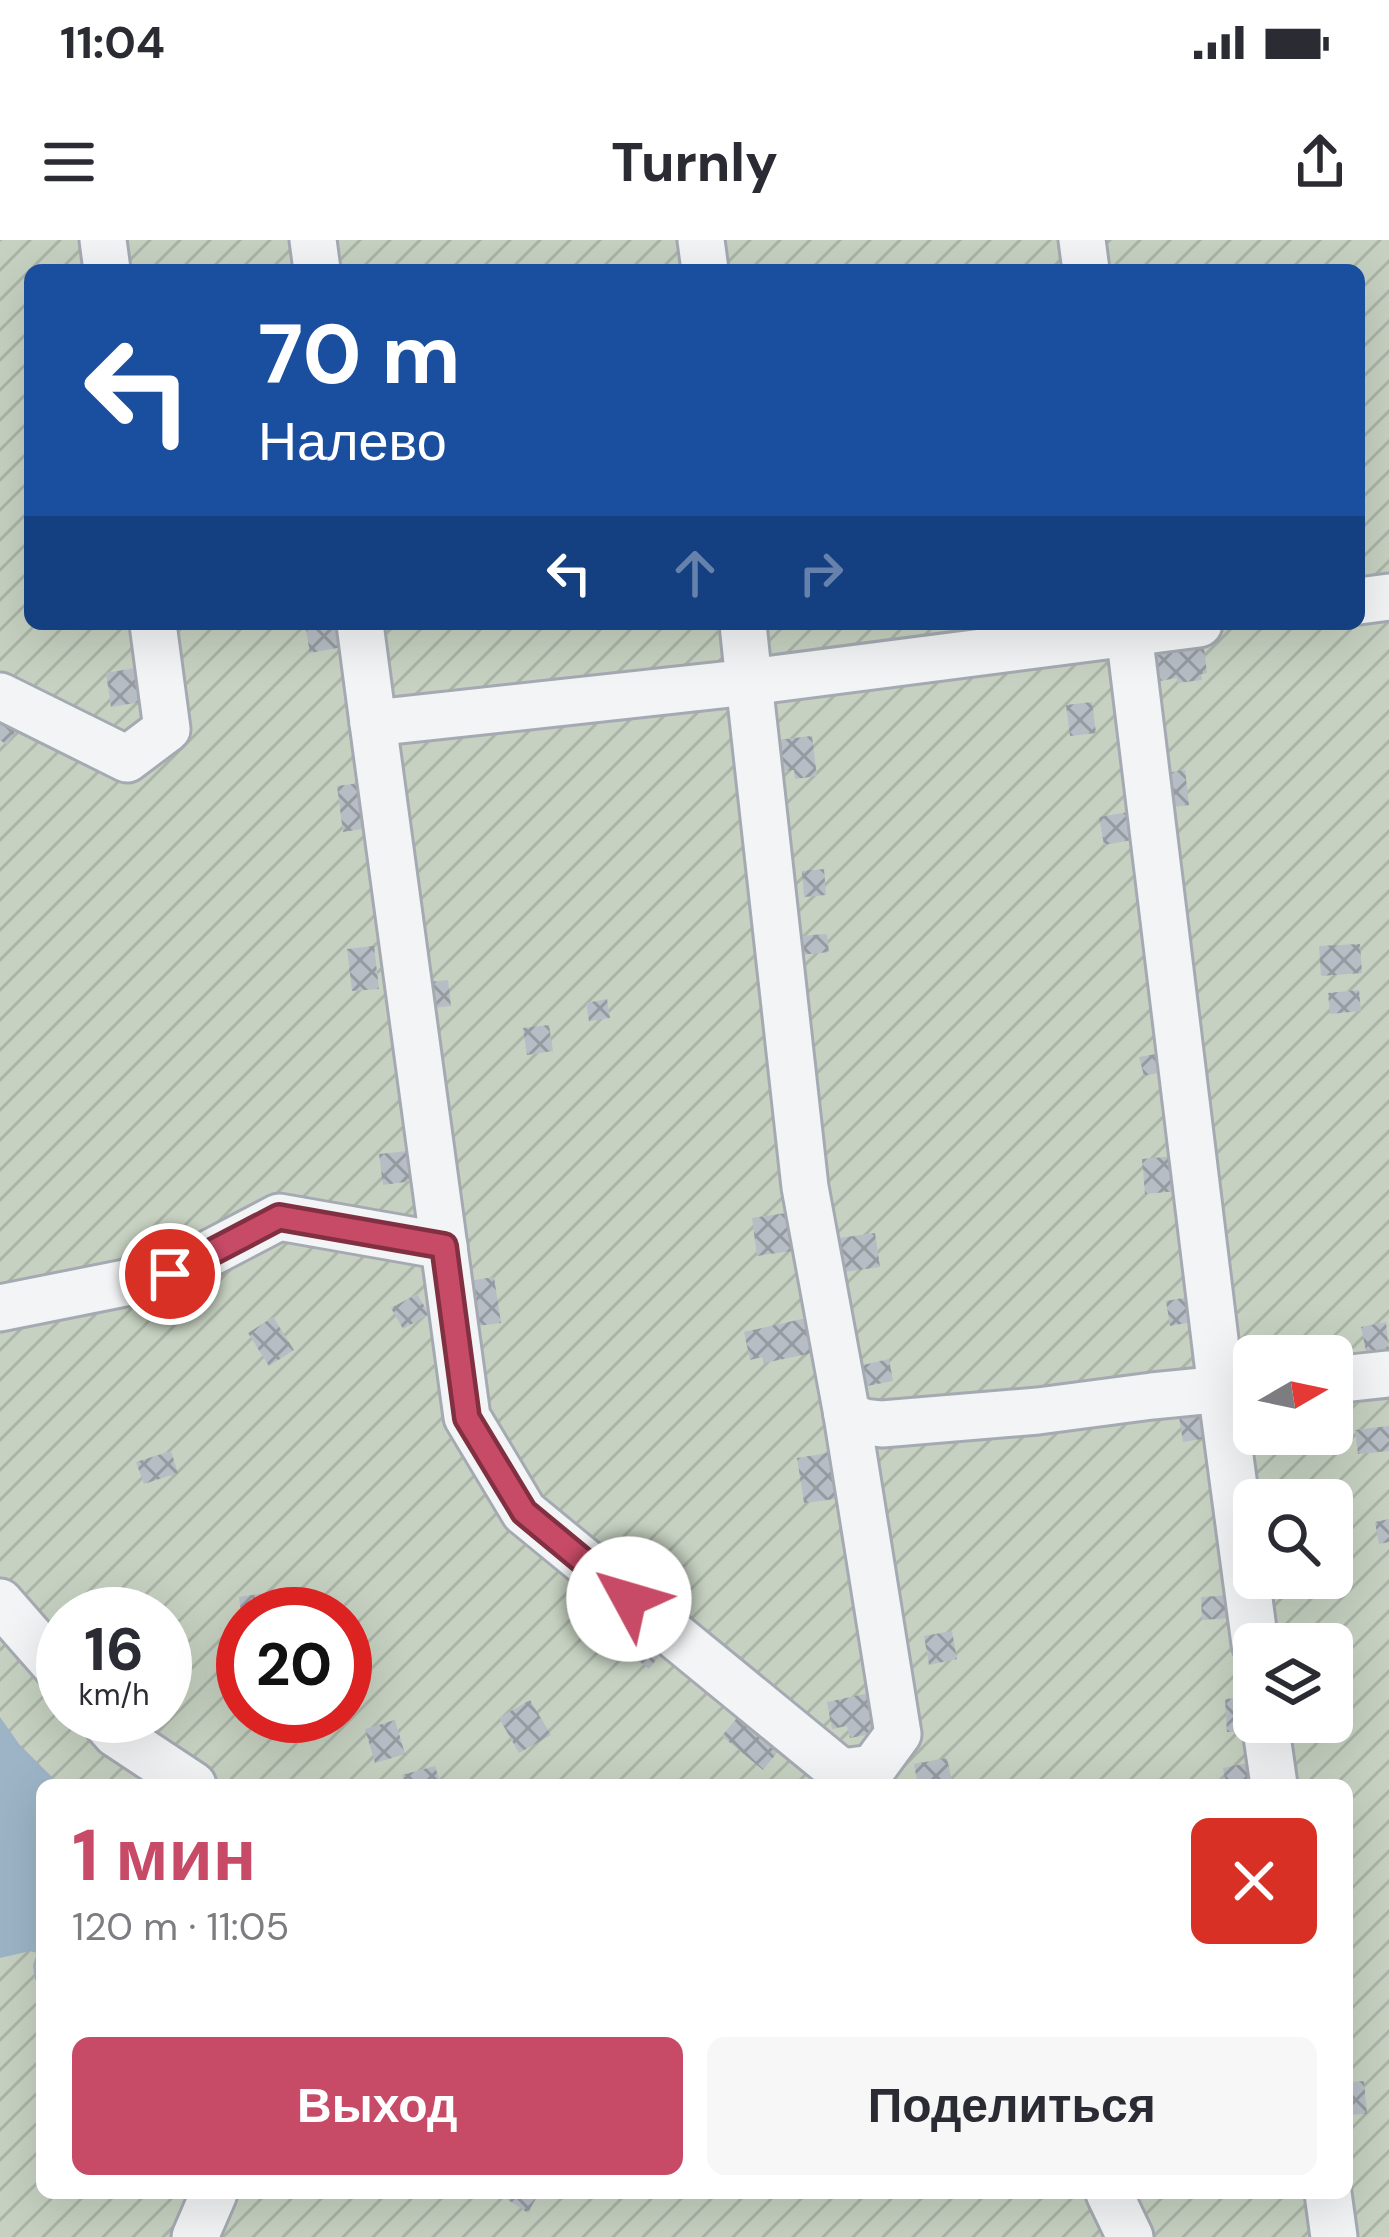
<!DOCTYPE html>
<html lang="ru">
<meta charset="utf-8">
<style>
body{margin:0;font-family:"DM Sans",sans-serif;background:#f7f7f7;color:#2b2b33;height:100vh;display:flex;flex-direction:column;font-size:45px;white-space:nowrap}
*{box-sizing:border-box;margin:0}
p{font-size:39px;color:#7c7c81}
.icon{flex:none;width:66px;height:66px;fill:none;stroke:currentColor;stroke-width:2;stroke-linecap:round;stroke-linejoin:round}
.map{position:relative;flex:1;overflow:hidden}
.drawer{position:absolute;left:36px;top:1539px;width:1317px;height:420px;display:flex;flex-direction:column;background:#fff;border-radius:18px;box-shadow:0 12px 48px #0002}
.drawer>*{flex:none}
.hud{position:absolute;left:24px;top:24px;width:1341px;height:366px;border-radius:18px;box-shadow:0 12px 48px #0002;background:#1a4fa0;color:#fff;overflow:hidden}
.needle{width:78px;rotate:81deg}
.controls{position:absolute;left:1233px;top:1095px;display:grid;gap:24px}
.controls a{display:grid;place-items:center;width:120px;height:120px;border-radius:18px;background:#fff;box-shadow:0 12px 48px #0002;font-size:60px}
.speed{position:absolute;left:36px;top:1347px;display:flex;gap:24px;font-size:60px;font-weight:700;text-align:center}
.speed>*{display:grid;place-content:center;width:156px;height:156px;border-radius:50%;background:#fff;box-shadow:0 12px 48px #0002;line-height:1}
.speed small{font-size:30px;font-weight:400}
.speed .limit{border:18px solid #d22;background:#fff;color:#111}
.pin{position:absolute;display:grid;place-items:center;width:102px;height:102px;color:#fff;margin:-51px;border:6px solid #fff;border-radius:50%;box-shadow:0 3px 12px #0007}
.me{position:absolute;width:132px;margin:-66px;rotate:309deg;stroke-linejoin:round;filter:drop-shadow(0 0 9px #0008)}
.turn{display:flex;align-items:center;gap:42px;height:252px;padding:0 36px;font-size:54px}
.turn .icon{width:156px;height:156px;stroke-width:2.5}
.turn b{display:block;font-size:84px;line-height:102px}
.lanes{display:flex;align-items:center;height:114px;padding:0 36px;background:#0003;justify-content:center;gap:60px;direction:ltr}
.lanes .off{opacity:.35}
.round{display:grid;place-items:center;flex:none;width:126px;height:126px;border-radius:18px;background:#f7f7f7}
.summary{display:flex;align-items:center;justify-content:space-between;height:204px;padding:0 36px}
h1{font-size:72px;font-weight:800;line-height:90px;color:#c74a66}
.button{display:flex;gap:24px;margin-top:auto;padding:24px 36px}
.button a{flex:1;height:138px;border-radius:18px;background:#c74a66;color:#fff;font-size:48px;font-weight:800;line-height:138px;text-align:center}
.button a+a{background:#f7f7f7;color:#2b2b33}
.status{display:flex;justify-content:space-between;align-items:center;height:84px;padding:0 60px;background:#fff;direction:ltr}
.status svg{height:33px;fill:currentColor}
header{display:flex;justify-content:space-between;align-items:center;height:156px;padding:0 36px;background:#fff;font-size:54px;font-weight:800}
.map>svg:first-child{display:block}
.garden{fill:url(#garden-furrows);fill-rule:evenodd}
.water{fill:#9cb4c6}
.building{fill:url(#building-cross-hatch)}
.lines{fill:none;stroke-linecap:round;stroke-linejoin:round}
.minor-casing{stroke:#a5aab2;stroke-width:51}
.minor{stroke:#f2f4f6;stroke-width:45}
.route-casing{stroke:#813042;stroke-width:30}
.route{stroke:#c74a66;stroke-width:21}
</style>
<div class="status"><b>11:04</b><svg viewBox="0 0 49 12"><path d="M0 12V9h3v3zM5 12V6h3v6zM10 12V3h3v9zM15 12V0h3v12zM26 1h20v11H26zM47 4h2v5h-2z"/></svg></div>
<header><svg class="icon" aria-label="menu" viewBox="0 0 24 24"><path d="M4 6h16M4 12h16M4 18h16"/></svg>Turnly<svg class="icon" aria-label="share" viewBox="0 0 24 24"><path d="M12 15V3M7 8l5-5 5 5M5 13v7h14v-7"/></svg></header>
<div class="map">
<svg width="1389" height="1997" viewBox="0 0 1389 1997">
<defs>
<pattern id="garden-furrows" width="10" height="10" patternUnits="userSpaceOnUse" patternTransform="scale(3)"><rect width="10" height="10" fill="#c6d1c1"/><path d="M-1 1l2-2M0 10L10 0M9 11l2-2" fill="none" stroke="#aab4a7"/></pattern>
<pattern id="building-cross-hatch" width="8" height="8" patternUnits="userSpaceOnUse" patternTransform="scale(3)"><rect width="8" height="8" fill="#b7bdc4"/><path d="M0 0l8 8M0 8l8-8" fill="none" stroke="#959aa1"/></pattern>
</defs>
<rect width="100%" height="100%" fill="#dfe3e8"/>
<path class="garden" d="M0,0H1389V1997H0ZM30,30H1359V384H30ZM1254,1116H1332V1194H1254ZM1254,1260H1332V1338H1254ZM63,1374H165V1476H63ZM243,1374H345V1476H243ZM1254,1404H1332V1482H1254ZM42,1545H1347V1953H42Z"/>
<path class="water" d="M0,1477L19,1504L60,1545H42V1744L35,1740L33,1725L37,1713L30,1711L0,1718Z"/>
<g class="building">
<path d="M344,384L348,406L310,413L305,385Z"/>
<path d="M1204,408L1207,433L1201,434L1202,440L1177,443V438L1160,441L1156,415Z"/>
<path d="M141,427L147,461L111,467L106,433Z"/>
<path d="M1092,462L1096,493L1070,496L1066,465Z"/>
<path d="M0,472L20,483L7,505L0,500Z"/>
<path d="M812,496L817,536L795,539L794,530L780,531L777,500Z"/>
<path d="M1185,530L1189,565L1157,569L1152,535Z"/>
<path d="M369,542L375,587L343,592L337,546Z"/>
<path d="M1128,572L1132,600L1104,605L1099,577Z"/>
<path d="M824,629L826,655L804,657L802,631Z"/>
<path d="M827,694L829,712L800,715L799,696Z"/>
<path d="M1360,704L1362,733L1321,736L1319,706Z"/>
<path d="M374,706L379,749L352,751L347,709Z"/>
<path d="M448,740L451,766L422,769L419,743Z"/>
<path d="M1359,750L1361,771L1330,774L1328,753Z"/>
<path d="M607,759L610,778L589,781L586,763Z"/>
<path d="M549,785L553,811L527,815L523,788Z"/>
<path d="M1162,813L1166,831L1144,836L1139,817Z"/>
<path d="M408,911L412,941L383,945L379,914Z"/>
<path d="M1175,916L1178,951L1145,954L1142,919Z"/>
<path d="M793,972L798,1010L757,1016L752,978Z"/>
<path d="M875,993L880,1027L844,1032L839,998Z"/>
<path d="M494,1037L501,1083L469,1087L462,1042Z"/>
<path d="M417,1054L429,1074L403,1089L391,1068Z"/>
<path d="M1189,1057L1192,1082L1170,1086L1166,1061Z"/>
<path d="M273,1077L294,1110L269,1126L248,1093Z"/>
<path d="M806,1078L813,1113L764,1123L762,1117L750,1120L744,1092Z"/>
<path d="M1386,1082L1389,1112L1367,1116L1361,1087Z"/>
<path d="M889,1119L893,1141L867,1146L863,1125Z"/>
<path d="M1209,1160L1215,1197L1183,1202L1177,1164Z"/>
<path d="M1389,1186V1211L1358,1214L1355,1190Z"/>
<path d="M171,1211L178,1233L144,1244L136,1222Z"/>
<path d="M828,1213L835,1259L804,1263L797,1218Z"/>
<path d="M1389,1279V1302L1379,1304L1375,1282Z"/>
<path d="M266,1353L269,1374H241L239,1357Z"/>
<path d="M1232,1355L1233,1378L1202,1380L1201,1357Z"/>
<path d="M639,1378L670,1402L649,1429L619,1405Z"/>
<path d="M952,1391L957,1419L929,1425L924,1396Z"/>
<path d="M869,1453L877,1493L850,1498L847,1486L832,1489L827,1462Z"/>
<path d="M1249,1457L1251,1491L1227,1492L1225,1459Z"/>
<path d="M530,1460L551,1495L519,1513L499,1478Z"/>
<path d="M744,1469L785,1503L763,1530L722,1496Z"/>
<path d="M395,1480L405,1514L375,1523L365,1489Z"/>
<path d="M947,1518L952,1541L918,1545L914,1524Z"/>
<path d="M1253,1522L1257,1545H1226L1223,1528Z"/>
<path d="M435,1526L441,1545H405L402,1535Z"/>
<path d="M1364,1841L1367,1874L1347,1875V1842Z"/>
<path d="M504,1953H539L528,1973L502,1956Z"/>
</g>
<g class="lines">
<defs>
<g id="minor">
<path d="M103,0L107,30"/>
<path d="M313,0L317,30"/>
<path d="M701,0L705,30"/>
<path d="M1082,0L1086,30"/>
<path d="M1359,361L1389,357"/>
<path d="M360,384L373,483L749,442L743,384"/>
<path d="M1128,384L1221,1149L1255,1404"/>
<path d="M1199,384L749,442L805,947L847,1175L864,1182L882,1184L1038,1171L1152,1156L1254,1146"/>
<path d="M0,456L127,519L167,489L153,384"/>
<path d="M373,483L467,1177L524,1272L841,1532L873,1528L898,1494L847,1175"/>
<path d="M0,1068L170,1034L279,977L444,1006"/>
<path d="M1332,1140L1389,1134"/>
<path d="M0,1362L63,1434"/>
<path d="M100,1476L116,1494L193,1545"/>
<path d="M1265,1482L1274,1545"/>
<path d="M1109,1953L1130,1997"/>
<path d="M1328,1953L1334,1997"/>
<path d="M195,1997L214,1953"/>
</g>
</defs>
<use href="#minor" class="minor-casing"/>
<use href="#minor" class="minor"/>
</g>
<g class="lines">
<defs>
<path id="route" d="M170,1034L279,977L444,1006L467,1178L524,1272L629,1359"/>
</defs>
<use href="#route" class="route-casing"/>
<use href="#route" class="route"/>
</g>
</svg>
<div class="controls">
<a><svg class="needle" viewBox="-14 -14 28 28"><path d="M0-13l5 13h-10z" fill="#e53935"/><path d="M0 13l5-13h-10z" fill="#7c7c81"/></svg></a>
<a><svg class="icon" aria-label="search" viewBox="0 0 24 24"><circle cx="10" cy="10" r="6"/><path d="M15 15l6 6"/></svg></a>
<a><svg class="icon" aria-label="layers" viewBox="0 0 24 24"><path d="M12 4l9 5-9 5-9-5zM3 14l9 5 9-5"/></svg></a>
</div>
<div class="speed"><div>16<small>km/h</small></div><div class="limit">20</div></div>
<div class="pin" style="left:170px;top:1034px;background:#d93025"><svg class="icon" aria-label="arrive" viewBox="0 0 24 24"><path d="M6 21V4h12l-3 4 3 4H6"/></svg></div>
<svg class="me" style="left:629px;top:1359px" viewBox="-20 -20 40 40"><circle r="19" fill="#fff"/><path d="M0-13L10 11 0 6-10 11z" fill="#c74a66"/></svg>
<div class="hud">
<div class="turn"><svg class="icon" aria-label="left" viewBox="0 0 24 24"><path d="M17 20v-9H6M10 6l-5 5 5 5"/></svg><div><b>70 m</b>Налево</div></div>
<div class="lanes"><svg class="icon" aria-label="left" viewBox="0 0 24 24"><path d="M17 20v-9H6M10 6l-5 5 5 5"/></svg><svg class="icon off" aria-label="ahead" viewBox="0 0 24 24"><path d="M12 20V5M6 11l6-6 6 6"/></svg><svg class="icon off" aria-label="right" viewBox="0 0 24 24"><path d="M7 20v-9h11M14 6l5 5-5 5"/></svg></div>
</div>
<section class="drawer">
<div class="summary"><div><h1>1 мин</h1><p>120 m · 11:05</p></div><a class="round" style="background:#d93025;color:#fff"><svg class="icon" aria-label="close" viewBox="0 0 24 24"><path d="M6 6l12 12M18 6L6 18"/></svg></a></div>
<div class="button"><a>Выход</a><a>Поделиться</a></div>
</section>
</div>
